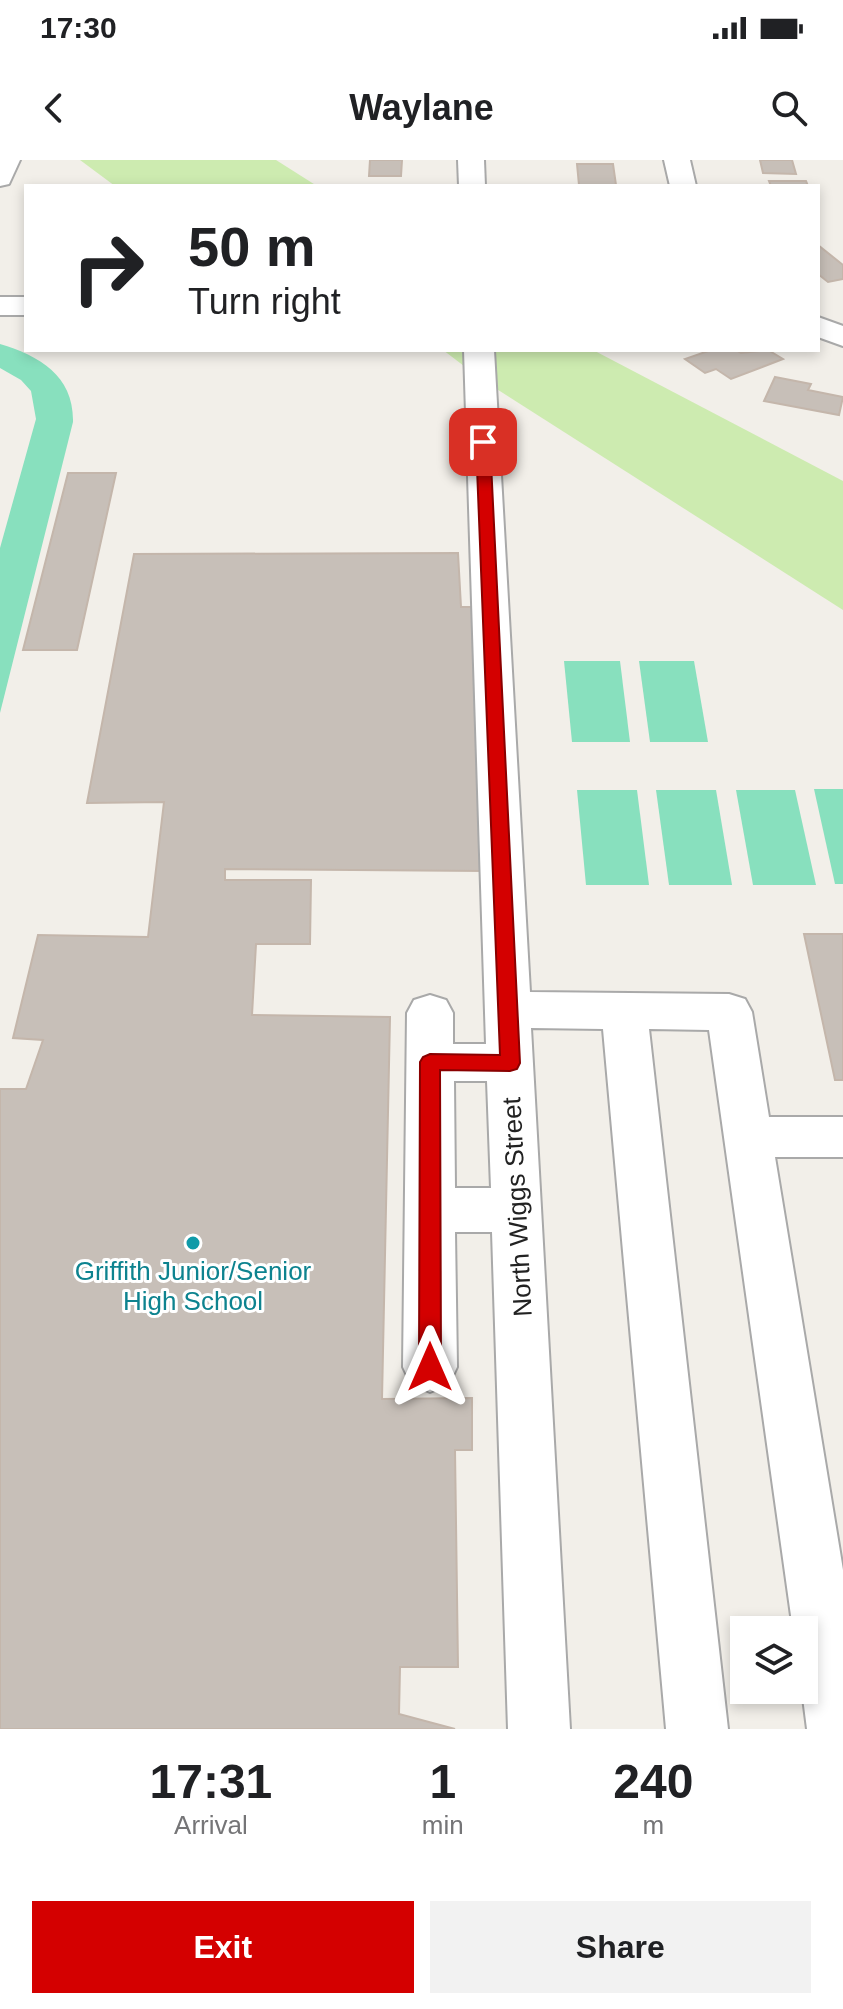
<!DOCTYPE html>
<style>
body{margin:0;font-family:Helvetica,sans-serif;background:#f2f2f2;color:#202124;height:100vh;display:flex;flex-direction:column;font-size:30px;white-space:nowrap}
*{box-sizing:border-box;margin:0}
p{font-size:26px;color:#757577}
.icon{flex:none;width:44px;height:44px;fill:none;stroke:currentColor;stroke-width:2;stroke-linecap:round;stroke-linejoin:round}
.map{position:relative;height:1569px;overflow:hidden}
.panel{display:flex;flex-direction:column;background:#fff;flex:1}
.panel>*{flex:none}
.top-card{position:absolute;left:24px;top:24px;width:796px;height:168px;border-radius:0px;box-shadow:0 4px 12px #0003;background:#fff;color:#202124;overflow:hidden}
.buttons{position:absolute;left:730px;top:1456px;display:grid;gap:16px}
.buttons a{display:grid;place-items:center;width:88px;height:88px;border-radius:0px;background:#fff;box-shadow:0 4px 12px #0003;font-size:40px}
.pin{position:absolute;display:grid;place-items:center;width:68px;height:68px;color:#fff;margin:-34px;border-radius:16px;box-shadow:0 4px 12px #0006}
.me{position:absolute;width:88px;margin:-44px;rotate:0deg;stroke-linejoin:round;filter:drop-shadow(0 0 6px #0008)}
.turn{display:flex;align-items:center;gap:28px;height:168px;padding:0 32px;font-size:36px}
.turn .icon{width:104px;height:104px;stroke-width:2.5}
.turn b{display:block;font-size:56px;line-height:68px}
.eta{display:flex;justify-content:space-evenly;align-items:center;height:136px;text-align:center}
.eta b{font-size:48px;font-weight:800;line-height:56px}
.cta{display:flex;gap:16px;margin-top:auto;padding:16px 32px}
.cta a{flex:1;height:92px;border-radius:0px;background:#d40000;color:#fff;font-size:32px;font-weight:800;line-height:92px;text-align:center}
.cta a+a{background:#f2f2f2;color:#202124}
.status{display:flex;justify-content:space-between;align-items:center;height:56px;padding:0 40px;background:#fff;direction:ltr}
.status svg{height:22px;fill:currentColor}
header{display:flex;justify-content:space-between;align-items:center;height:104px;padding:0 32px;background:#fff;font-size:36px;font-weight:800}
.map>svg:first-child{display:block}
.grass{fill:#cdebb0}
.pitch{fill:#88e0be}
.building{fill:#c7bfb8;stroke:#c4b6ab;stroke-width:2}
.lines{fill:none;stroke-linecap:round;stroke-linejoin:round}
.minor-casing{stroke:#a9a9a9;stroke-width:4}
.minor{fill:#fff;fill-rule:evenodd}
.route{fill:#d40000;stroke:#8a0000;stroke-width:2}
.culture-dot{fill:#0f9aa8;stroke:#fff;stroke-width:3}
.labels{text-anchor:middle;stroke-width:6;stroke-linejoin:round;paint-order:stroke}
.street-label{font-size:26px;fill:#222;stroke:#fff}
.culture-label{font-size:26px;fill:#0d838f;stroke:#fff}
</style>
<div class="status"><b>17:30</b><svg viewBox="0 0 49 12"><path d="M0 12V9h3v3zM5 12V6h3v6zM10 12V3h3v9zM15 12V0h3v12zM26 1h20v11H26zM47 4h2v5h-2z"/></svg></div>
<header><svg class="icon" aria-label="back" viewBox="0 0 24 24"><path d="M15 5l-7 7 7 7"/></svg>Waylane<svg class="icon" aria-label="search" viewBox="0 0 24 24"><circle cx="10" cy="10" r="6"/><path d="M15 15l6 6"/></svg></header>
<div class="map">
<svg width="843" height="1569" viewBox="0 0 843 1569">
<rect width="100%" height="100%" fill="#f2efe9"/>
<g class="grass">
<path d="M80,0H276L317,26H115Z"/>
<path d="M443,190H593L843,321V450L481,219Z"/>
</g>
<g class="pitch">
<path d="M0,184C40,196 74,216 73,262L0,553V388L36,259L31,231L21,220L0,208Z"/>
<path d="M564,501H620L630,582H572Z"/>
<path d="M639,501H694L708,582H650Z"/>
<path d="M814,629H843V724H835Z"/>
<path d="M577,630H637L649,725H586Z"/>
<path d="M656,630H716L732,725H669Z"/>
<path d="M736,630H795L816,725H753Z"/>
</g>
<g class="building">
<path d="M370,0H402L401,16H369Z"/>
<path d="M760,0H792L796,14L763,13Z"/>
<path d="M577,4H613L616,25H579Z"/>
<path d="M769,21H806L808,26H771Z"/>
<path d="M818,85L843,105V119L828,122L818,114Z"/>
<path d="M711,190H736L741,193L768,190L783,199L731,219L716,209L705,213L685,199Z"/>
<path d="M775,217L811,224L808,230L843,237L839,255L764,241Z"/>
<path d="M68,313H116L77,490H23Z"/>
<path d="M458,393L461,447H473L484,711L225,709V720H311L310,784H256L252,855L390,857L382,1239L472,1238V1290H455L458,1507H400L399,1554L455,1569H0V929H26L43,880L13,878L38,775L148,777L164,642L87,643L134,394Z"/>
<path d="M804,774H843V920H835Z"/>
</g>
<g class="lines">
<defs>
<g id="minor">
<path d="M0,0H20L9,24L0,26Z"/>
<path d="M458,0H484L485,26H459Z"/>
<path d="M664,0H690L696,26H670Z"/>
<rect x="0" y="137" width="26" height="18"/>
<path d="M818,157L843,166V186L818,177Z"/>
<path d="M464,190H494L530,832L729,834L745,839L752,852L769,957H843V997H775L843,1410V1569H807L802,1530H804V1470H793L709,870L649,869L728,1569H666L603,869L531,868L570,1569H508L492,1072H455L457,1207L449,1224L430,1232L411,1224L403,1207L407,853L414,840L430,835L446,840L453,853V884H486ZM454,921H487L491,1028H455Z"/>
</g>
</defs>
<use href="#minor" class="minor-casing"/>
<use href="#minor" class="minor"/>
</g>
<path class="route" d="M483,278L490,282L520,903L517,909L510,911L440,910L441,1207L438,1215L430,1218L422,1215L419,1207L420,902L423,897L430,894L500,895L476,282Z"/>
<circle class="culture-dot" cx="193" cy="1083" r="8"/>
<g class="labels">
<g class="street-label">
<text transform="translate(517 1047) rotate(-93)" y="9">North Wiggs Street</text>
</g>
<g class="culture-label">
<text x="193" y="1120">Griffith Junior/Senior<tspan x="193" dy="30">High School</tspan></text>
</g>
</g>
</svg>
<div class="buttons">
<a><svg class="icon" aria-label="layers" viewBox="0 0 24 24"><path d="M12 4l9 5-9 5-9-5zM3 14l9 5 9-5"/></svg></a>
</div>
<div class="pin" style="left:483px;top:282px;background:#d93025"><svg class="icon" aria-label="arrive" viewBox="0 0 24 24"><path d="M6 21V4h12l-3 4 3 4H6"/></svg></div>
<svg class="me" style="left:430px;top:1207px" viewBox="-20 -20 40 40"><path d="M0-17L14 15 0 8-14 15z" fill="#d40000" stroke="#fff" stroke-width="4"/></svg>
<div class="top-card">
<div class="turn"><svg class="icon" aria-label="right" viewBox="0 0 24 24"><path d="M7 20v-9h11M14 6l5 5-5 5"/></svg><div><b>50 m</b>Turn right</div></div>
</div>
</div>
<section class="panel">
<div class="eta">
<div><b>17:31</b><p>Arrival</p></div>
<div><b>1</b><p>min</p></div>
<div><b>240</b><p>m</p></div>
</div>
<div class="cta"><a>Exit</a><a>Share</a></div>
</section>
